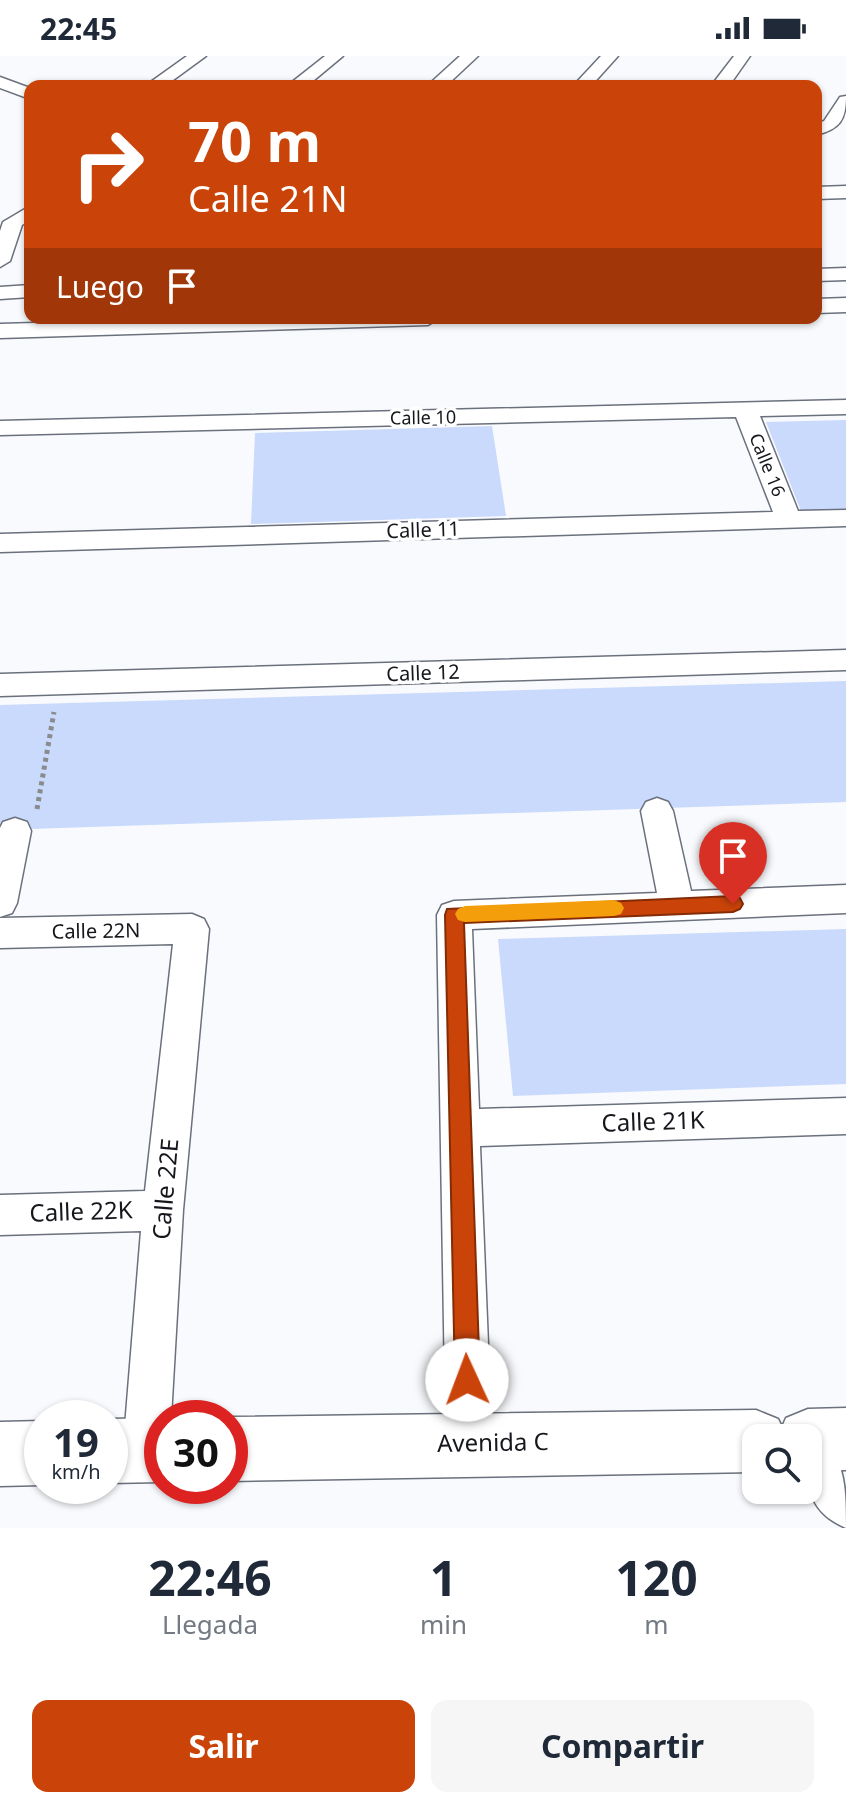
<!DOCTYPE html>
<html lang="es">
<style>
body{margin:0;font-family:"Noto Sans",sans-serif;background:#f6f6f7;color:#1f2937;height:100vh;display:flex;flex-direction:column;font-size:30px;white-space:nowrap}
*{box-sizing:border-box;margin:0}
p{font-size:26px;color:#747a83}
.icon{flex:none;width:44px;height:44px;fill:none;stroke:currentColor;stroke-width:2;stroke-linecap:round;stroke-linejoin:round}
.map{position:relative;height:1472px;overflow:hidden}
.panel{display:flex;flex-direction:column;background:#fff;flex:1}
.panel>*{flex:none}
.guide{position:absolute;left:24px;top:24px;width:798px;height:244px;border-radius:16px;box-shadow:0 2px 6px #0004;background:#ca440a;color:#fff;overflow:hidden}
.buttons{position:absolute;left:742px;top:1368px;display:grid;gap:16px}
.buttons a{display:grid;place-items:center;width:80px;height:80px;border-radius:16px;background:#fff;box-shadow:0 2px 6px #0004;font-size:40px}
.speed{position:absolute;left:24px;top:1344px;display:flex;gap:16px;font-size:40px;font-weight:700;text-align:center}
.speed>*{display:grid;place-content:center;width:104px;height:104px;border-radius:50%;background:#fff;box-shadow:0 2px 6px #0004;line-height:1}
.speed small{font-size:20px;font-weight:400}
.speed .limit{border:12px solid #d22;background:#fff;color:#111}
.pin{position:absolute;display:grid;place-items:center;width:68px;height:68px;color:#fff;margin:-82px -34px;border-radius:50% 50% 50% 0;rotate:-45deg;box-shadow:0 0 8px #0007}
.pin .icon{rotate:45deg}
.me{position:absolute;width:88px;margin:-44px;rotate:358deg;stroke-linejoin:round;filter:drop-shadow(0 0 6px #0008)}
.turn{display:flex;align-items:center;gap:28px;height:168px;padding:0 32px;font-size:36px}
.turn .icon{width:104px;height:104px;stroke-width:2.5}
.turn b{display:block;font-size:56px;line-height:68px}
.then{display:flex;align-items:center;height:76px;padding:0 32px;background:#0003;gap:16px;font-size:30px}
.eta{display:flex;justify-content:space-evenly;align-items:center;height:136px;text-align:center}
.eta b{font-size:48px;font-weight:700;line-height:56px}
.primary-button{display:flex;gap:16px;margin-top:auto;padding:16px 32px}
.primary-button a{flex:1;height:92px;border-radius:16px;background:#ca440a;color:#fff;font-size:32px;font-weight:700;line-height:92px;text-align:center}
.primary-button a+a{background:#f6f6f7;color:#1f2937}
.status{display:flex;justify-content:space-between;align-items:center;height:56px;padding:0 40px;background:#fff;direction:ltr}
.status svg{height:22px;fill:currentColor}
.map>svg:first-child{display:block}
.green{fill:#cadafc}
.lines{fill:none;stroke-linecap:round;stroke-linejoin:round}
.street-casing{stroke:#6a707c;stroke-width:3}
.secondary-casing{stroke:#6a707c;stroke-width:3}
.path{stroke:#898b8e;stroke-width:5;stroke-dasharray:4 4;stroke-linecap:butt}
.street{fill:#fff;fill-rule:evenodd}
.secondary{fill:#fff;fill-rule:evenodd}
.route{fill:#ca440a;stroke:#832c06;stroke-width:2}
.slow{fill:#f59e0b}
.labels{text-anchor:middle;stroke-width:7;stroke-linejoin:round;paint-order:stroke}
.far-street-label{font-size:18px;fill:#15171c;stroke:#fff}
.street-label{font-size:20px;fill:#15171c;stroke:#fff}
.near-street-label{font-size:24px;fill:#15171c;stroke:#fff}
</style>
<div class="status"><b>22:45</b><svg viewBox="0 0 49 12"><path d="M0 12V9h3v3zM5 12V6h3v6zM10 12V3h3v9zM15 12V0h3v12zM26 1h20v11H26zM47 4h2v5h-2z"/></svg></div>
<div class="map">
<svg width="846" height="1472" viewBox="0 0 846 1472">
<rect width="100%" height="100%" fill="#f9fafd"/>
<g class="green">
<path d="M846,364V453L801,455L766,366Z"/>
<path d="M492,370L506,460L251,468L255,377Z"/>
<path d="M846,625V746L0,774V649Z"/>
<path d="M846,873V1028L513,1040L498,883Z"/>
</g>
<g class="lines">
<defs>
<g id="street">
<path d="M187,0H206L165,30H145Z"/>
<path d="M325,0H343L307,30H287Z"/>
<path d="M460,0H478L446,30H427Z"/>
<path d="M601,0H618L591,30H573Z"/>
<path d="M734,0H750L729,30H711Z"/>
<path d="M0,21L30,32V43L0,32Z"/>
<path d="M846,40C846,64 840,73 816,79V68L824,65L840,41Z"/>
<path d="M846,130V142L816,143V131Z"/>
<path d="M30,150V164L22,169L10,205L0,211V175L3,166Z"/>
<path d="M846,212V224L816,225V213Z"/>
<path d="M30,229V241L0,243V231Z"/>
<path d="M846,242V256L816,257V243Z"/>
<path d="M210,262H439L428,269L0,282V268Z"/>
<path d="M846,344V358L760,360L798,455L846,454V470L0,496V478L773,456L736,361L0,379V365Z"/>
<path d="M846,594V614L0,640V618Z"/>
<path d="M657,742L668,746L673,755L691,835L846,829V857L472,873L479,1053L846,1042V1078L480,1090L492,1387L485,1403L469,1410L453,1403L446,1387L437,859L442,849L454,845L657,837L641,755L646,746Z"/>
<path d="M15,762L27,766L31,775L17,847L12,857L0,861V772L3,766Z"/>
<path d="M192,858L204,863L209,873L183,1154L171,1362H162V1411L146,1418L130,1411L123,1395L141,1175L0,1179V1139L145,1135L173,888L0,892V862Z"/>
<path d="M808,1376C846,1395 846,1429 846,1472C802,1453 808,1423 808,1382H793Z"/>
</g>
<g id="secondary">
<path d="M846,1352V1414L808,1415V1382H756V1416L230,1425V1361L756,1354L778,1363L782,1371L786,1362L808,1353Z"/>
<path d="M162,1362V1426L110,1427V1363Z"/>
<path d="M42,1365V1429L0,1430V1366Z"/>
</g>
</defs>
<use href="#street" class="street-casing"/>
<use href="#secondary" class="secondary-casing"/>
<path class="path" d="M37,753L54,656"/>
<use href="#street" class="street"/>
<use href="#secondary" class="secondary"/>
</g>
<path class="route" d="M733,840L740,842L743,848L740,853L733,856L464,867L480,1324L476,1333L467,1337L458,1333L455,1324L445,859L447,853Z"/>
<path class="slow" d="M614,844L621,847L624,852L621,858L614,860L465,866L458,864L455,858L458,853L465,850Z"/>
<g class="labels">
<g class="far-street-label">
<text transform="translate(423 362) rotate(-1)" y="6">Calle 10</text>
<text transform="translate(767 409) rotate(68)" y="6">Calle 16</text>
</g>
<g class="street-label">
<text transform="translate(423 474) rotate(-2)" y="7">Calle 11</text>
<text transform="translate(423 617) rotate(-2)" y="7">Calle 12</text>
<text transform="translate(96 875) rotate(-1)" y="7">Calle 22N</text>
</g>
<g class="near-street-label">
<text transform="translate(653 1066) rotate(-2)" y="8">Calle 21K</text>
<text transform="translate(166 1133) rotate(-85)" y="8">Calle 22E</text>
<text transform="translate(81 1156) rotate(-2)" y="8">Calle 22K</text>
<text transform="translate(493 1387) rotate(-1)" y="8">Avenida C</text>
</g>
</g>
</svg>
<div class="buttons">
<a><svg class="icon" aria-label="search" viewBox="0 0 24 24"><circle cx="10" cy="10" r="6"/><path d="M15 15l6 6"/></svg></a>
</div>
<div class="speed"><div>19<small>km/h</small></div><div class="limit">30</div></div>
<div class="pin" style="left:733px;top:848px;background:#d93025"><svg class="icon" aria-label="arrive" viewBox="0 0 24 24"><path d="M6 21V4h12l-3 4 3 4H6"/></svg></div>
<svg class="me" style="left:467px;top:1324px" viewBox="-20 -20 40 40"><circle r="19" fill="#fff"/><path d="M0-13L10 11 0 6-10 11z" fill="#ca440a"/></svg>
<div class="guide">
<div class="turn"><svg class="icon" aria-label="right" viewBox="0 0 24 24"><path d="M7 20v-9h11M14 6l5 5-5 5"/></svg><div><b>70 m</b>Calle 21N</div></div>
<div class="then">Luego<svg class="icon" aria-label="arrive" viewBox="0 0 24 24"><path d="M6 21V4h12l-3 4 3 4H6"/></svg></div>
</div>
</div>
<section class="panel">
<div class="eta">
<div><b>22:46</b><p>Llegada</p></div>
<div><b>1</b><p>min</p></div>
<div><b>120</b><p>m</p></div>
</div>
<div class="primary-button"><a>Salir</a><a>Compartir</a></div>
</section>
